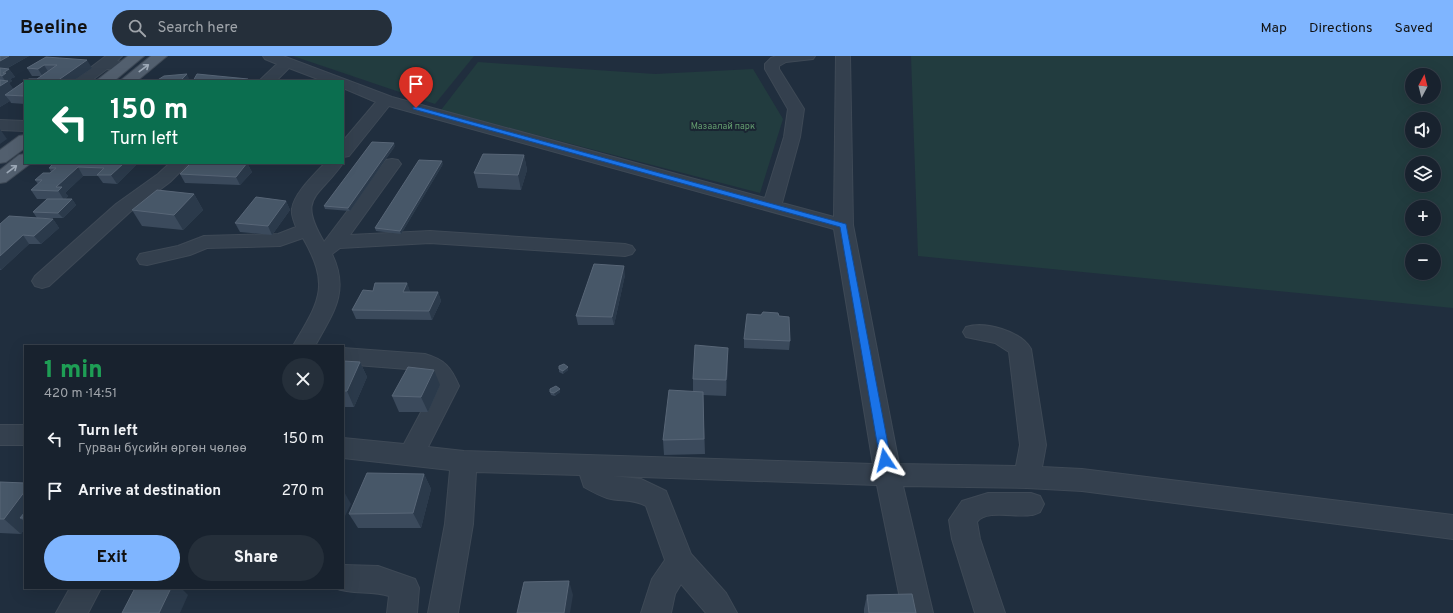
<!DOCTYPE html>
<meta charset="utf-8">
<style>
body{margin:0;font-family:Overpass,sans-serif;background:#252f3a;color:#f1f3f6;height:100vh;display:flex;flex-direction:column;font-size:15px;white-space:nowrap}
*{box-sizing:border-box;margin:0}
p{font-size:13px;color:#9fa4aa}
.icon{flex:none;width:22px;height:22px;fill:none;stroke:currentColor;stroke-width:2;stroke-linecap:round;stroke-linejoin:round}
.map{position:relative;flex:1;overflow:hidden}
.drawer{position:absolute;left:24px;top:289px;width:320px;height:244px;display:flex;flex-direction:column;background:#18222e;border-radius:0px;box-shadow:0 4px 16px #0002,0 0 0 1px #363f4a}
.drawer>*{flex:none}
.top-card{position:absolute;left:24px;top:24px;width:320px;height:84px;border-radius:0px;box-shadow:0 4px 16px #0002,0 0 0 1px #363f4a;background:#0b6e4f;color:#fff;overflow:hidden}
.needle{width:26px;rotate:7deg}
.buttons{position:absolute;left:1405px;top:12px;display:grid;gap:8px}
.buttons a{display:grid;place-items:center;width:36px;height:36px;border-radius:50%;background:#18222e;box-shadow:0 4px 16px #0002,0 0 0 1px #363f4a;font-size:20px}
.pin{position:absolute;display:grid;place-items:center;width:34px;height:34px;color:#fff;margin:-41px -17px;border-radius:50% 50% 50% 0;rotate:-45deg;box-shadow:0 0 4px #0007}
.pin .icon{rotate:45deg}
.me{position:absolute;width:44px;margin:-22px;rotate:350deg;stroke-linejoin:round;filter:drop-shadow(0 0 3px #0008)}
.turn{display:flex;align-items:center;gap:14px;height:84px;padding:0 20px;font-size:18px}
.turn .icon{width:52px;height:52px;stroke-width:2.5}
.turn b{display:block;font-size:28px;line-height:34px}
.round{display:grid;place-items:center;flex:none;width:42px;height:42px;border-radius:21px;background:#252f3a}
.overview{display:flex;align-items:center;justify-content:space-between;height:68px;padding:0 20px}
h1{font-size:24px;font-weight:800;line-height:30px;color:#1e9e55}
.button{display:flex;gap:8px;margin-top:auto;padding:8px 20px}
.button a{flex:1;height:46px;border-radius:24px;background:#7fb5ff;color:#111;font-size:16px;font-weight:800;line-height:46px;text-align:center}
.button a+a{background:#252f3a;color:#f1f3f6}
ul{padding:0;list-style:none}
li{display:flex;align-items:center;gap:12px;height:52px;padding:0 20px}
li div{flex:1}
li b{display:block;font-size:15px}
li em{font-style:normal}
header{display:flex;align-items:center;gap:24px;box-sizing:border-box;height:56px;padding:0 20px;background:#7fb5ff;color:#111}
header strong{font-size:19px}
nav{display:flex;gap:22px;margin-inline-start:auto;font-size:14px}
.search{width:280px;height:36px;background:#252f3a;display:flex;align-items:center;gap:10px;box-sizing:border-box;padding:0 14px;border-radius:22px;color:#9fa4aa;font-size:15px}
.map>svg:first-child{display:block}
.green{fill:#223c3f;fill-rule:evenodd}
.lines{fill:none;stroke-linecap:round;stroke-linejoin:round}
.minor-casing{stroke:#3e4956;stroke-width:2}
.major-casing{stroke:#3e4956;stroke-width:2}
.minor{fill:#34404e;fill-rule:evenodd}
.major{fill:#525f6e;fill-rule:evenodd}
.wall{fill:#3b4a5c}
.shaded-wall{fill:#2b3a4b}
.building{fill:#475768;stroke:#586677}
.oneway{stroke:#9da9b7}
.route{fill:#1a73e8;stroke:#114b97}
.labels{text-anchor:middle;stroke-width:4;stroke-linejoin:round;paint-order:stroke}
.far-park-label{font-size:9px;fill:#649d6f;stroke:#1a2532}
</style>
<header>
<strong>Beeline</strong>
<div class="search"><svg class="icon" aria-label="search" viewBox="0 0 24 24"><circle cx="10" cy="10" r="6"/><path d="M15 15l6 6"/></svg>Search here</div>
<nav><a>Map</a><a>Directions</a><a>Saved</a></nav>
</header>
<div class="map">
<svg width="1453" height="557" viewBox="0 0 1453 557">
<rect width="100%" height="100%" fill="#202e3e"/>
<g class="green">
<path d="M293,0H474L435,48Z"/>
<path d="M911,0H1453V252L918,200ZM1412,19H1434V41H1412ZM1412,63H1434V85H1412ZM1412,107H1434V129H1412ZM1412,151H1434V173H1412ZM1412,195H1434V217H1412Z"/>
<path d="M478,6L655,18L753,13L783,63L760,137L441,54Z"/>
</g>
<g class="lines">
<defs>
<g id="minor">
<path d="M106,0H122L117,5L128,7L130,10L128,13L123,14L107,13L91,25H73Z"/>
<path d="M263,0H283L392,41L765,142L784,81L788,53L765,13V8L771,2L776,0H815L813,3L786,6L779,10V13L804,53L800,81L782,147L834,161L836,0H850L853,169L899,408L1016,410L1020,389L1009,296L995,287L966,281L963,276L966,271C985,265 1021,275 1031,293L1046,389L1042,411L1082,413L1453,459V483L1082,435L1027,432L903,430L933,557H903L877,429L613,420L641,423L666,435L691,498L726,537L737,557H706L681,528L675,538L671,557H641L652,523L665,504L646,450C632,442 621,446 607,442C598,439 591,435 584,431L580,419L476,416L473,468L458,557H428L445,468L450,414L343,402V382L404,388L435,330L432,322L420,314L343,308V292L425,298C445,304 451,311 459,330L428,391L464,395L873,408L834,173L389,50L349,100L343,101V85L376,46L343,32V25H323L289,12L276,25H259L277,8L265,3Z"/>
<path d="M0,64L25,65V75L0,74Z"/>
<path d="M392,103L398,104L401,108L350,179L430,175L625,188L632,190L635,194L632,198L625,200L430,187L340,192L332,198C350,236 333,257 315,290H293C319,245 331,231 303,182L280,190L207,192L190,199L147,209L140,208L137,203L140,198L178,190L204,180L278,178L296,171C294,165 291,159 292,153C294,137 315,118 325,107H343C318,143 297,140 324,186L386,104Z"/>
<path d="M170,107H189L170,126L130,156L49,230L42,232L35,230L32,225L35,220L116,148L158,118Z"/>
<rect x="0" y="369" width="25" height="20"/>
<path d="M988,437H1031L1040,440L1044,448L1040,456C1038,457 1034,459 1031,459C1017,462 986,453 977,466L980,483L1005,557H975L952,483L949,464L962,445Z"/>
<path d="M343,509L378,510L415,523L419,532L417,557H387L389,540C371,534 352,539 335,532H343Z"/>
<path d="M70,532H101L88,557H56Z"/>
</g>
<g id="major">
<path d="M128,0H144L114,25H96Z"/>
<path d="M151,0H167L137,25H120Z"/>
<path d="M25,79V92L6,106L0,107V94L19,80Z"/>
<path d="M25,98V107H31L6,126L0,127V114L19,99Z"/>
</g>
</defs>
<use href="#minor" class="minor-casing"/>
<use href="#major" class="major-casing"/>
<use href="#minor" class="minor"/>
<use href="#major" class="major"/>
</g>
<g class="wall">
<path d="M0,0H29L6,13H9L15,21L10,23L12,25L9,27L13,33L25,25V48L11,47L10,45L0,51Z"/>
<path d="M46,1L92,12L73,25H25L37,23L41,20H32L27,12Z"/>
<path d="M395,90L350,155L325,153L324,150Z"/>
<path d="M524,99L527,114L521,134L478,132L474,117Z"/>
<path d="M49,107H138L117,128L103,127L98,120H83L65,137L68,140L65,143H72L76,149L63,162H37L33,156L47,143H37L31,134L38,128L35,124L50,117L51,116L49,112L51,110Z"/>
<path d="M247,107L252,116L240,129L185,127L180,118Z"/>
<path d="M443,108L401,178L376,175L375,172Z"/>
<path d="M194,138L203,154L183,174L142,170L132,154Z"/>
<path d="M286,145L290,154L272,179L240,176L235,167Z"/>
<path d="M53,163L59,172L41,188H29L1,214H0V168Z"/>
<path d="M625,219L614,269H578L576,260Z"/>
<path d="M407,227L410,236H438L441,245L432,264L356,263L352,254L373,235Z"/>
<path d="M779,260L790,285L789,294L744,292V283Z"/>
<path d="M343,305L360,306L367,321L354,351H343Z"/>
<path d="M728,308L726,340L703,339L705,398L664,399L663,384L693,335V323Z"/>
<path d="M559,313L568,314L563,318L559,316Z"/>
<path d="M440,329L428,356H399L392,340Z"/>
<path d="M560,333V336L555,340L551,339L550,336Z"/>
<path d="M424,418L431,433L421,472H358L349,458Z"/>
<path d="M0,426L25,427V472L21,478L0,477Z"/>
<path d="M867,539L916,557H864V553Z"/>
</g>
<g class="shaded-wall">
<path d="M9,0H29L0,16V5Z"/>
<path d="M87,4L92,12L73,25H57Z"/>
<path d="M44,9L49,17L43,21L38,13Z"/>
<path d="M9,13L15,21L10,23L12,25L9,27L18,39H5L10,45L0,51V30L6,26L2,20L3,17Z"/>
<path d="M187,18L190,25L182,23Z"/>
<path d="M0,73L7,83L0,88Z"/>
<path d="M394,87L395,90L350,155L348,152Z"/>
<path d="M524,99L527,114L521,134L518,119Z"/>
<path d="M442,105L443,108L401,178L400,175Z"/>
<path d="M124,107H138L117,128L111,119Z"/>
<path d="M247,107L252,116L240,129L236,121Z"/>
<path d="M78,111L83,120L65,137L68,140L64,144L56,131Z"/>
<path d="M194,138L203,154L183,174L174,159Z"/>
<path d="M72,143L76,149L63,162L58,157Z"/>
<path d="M286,145L290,154L272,179L268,170Z"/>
<path d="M53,163L59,172L41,188L34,180Z"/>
<path d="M23,179L29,188L1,214L0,212V200Z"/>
<path d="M624,210L625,219L614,269L612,261Z"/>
<path d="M407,227L410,236H403Z"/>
<path d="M438,236L441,245L432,264L429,255Z"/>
<path d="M728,292V308L726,340V324Z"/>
<path d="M360,306L367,321L354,351L347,335Z"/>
<path d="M568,311V314L563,318V315Z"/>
<path d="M434,314L440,329L428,356L421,341Z"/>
<path d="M560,333V336L555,340L554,337Z"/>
<path d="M424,418L431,433L421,472L413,457Z"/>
<path d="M343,434L351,448L343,464Z"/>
<path d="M25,435V462H20L25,466V472L21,478L4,463Z"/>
<path d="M569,525L573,539L570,557H564Z"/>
<path d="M171,532H181L188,539L180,557H159Z"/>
</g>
<g class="building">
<path d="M0,0H9L0,5Z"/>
<path d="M46,1L87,4L57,25H25L29,23H37L57,9H44L38,13L27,12Z"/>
<path d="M0,12L9,13L3,17H6L2,20L0,19Z"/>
<path d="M187,18L182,23L190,25H156L164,20Z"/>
<path d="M197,18L248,23L246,25H193Z"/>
<path d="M0,24L8,25L0,30Z"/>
<path d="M25,25V40L5,39Z"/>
<path d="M372,86L394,87L348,152L324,150Z"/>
<path d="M483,98L524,99L518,119L474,117Z"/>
<path d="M419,104L442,105L400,175L375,172Z"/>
<path d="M54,107H124L111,119H97L104,112L78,111L56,131H62L58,135L31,134L42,124H35L43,117H50L56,112H49Z"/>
<path d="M191,107H247L236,121L180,118Z"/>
<path d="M157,134L194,138L174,159L132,154Z"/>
<path d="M256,141L286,145L268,170L235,167Z"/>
<path d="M47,143H72L58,157L33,156Z"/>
<path d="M9,160L53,163L34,180L23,179L0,200V168Z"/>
<path d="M594,208L624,210L612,261L576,260Z"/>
<path d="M375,227H407L403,236H438L429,255L352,254L363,234L373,235Z"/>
<path d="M763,256L778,257L779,260L789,261L790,285L744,283L747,258L761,259Z"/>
<path d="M695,289L728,292L726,324L693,323Z"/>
<path d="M343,305L360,306L347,335H343Z"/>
<path d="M564,308L568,311L563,315L559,313V310Z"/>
<path d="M408,311L434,314L421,341L392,340Z"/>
<path d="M556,330L560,333L554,337L550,336V333Z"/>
<path d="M669,334L703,336L704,383L663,384Z"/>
<path d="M367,417L424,418L413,457L349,458Z"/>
<path d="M0,426L25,427V435L4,463H0Z"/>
<path d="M25,456V462H20Z"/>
<path d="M569,525L564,557H517L524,526Z"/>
<path d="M135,532H171L159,557H122Z"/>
<path d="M912,538L916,557H869L867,539Z"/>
</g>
<defs><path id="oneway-shaft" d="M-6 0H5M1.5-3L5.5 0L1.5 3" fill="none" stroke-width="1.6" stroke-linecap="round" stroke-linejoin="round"/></defs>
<g class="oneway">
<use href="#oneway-shaft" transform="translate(144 12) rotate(-37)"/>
<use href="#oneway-shaft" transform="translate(12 113) rotate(-37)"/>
</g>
<path class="route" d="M413,51H418L846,168L891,404L889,407L885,408L882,407L880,404L840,171L413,53Z"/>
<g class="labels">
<g class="far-park-label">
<text x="723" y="73">Мазаалай парк</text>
</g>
</g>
</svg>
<div class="buttons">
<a><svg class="needle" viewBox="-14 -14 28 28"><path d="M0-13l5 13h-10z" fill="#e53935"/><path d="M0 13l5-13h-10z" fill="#9fa4aa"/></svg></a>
<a><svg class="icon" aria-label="sound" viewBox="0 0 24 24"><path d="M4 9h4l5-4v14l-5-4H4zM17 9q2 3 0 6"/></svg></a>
<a><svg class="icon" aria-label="layers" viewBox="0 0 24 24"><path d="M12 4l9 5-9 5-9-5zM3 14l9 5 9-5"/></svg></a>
<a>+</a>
<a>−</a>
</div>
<div class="pin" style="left:416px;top:52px;background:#d93025"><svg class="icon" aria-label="arrive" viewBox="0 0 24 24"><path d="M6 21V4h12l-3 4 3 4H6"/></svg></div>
<svg class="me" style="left:885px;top:404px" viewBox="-20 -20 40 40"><path d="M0-17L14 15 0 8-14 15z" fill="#1a73e8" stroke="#fff" stroke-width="4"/></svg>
<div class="top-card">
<div class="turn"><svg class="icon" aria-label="left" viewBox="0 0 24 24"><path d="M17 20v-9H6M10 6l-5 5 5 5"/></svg><div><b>150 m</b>Turn left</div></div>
</div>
<section class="drawer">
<div class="overview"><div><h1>1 min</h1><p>420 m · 14:51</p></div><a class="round"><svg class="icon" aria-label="close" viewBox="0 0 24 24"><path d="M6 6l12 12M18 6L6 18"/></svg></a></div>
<ul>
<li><svg class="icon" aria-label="left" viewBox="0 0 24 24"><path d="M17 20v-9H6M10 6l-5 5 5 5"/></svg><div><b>Turn left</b><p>Гурван бүсийн өргөн чөлөө</p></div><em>150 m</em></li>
<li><svg class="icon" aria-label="arrive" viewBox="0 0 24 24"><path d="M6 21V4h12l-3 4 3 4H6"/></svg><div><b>Arrive at destination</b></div><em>270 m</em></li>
</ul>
<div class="button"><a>Exit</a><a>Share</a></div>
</section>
</div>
